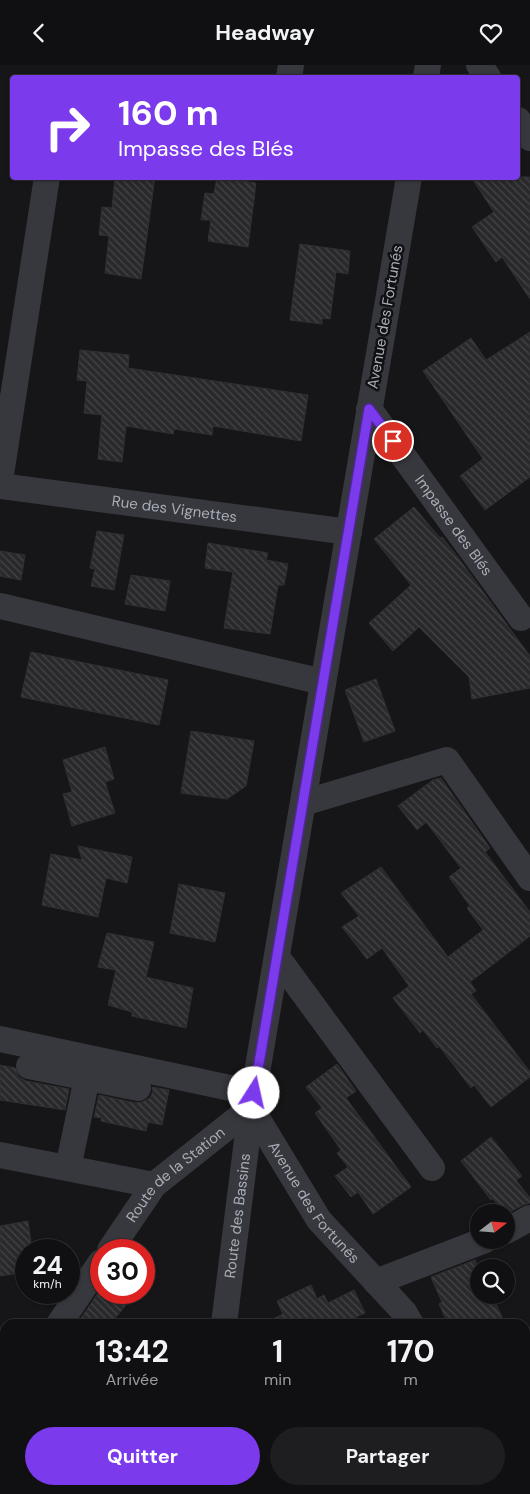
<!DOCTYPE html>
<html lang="fr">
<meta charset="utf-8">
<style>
body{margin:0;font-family:"DM Sans",sans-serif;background:#1e1e20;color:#f1f3f6;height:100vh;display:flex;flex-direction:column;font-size:19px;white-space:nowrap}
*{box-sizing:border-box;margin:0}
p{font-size:16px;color:#9c9d9f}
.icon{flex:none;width:28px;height:28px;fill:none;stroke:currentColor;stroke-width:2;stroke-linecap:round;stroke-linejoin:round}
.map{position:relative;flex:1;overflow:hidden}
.side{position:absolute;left:0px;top:1254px;width:530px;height:176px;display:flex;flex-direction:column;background:#101012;border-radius:15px 15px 0 0;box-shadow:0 1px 4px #0004,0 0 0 1px #303032}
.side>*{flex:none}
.guide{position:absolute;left:10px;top:10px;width:510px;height:105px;border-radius:5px;box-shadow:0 1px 4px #0004,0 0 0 1px #303032;background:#7c3aed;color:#fff;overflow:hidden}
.needle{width:32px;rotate:73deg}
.tools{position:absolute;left:470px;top:1139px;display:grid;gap:10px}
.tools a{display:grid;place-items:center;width:45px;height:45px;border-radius:50%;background:#101012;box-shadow:0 1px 4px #0004,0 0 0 1px #303032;font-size:25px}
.speed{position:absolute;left:15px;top:1174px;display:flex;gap:10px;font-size:25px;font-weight:700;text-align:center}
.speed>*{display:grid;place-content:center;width:65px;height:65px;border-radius:50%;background:#101012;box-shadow:0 1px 4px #0004,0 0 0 1px #303032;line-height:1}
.speed small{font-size:12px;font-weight:400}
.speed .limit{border:8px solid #d22;background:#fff;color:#111}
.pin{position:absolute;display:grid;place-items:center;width:42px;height:42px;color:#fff;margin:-21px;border:2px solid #fff;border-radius:50%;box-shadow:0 1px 5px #0007}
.me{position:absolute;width:55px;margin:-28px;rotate:10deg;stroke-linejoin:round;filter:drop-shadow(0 0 4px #0008)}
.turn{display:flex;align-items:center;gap:18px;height:105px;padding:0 25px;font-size:22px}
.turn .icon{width:65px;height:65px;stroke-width:2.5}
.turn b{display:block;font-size:35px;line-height:42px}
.eta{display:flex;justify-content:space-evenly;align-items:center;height:85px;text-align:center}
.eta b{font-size:30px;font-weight:700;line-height:35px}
.cta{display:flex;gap:10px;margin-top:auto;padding:10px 25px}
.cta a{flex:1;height:58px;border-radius:30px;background:#7c3aed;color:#fff;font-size:20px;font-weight:700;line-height:58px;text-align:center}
.cta a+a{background:#1e1e20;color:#f1f3f6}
header{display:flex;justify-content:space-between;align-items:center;height:65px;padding:0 25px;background:#101012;font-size:22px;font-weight:700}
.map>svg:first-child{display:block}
.building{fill:url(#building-back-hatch);stroke:#303034}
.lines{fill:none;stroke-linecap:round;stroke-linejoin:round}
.minor{stroke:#37383d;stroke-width:26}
.route-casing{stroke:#51269a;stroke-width:12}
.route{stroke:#7c3aed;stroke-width:9}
.labels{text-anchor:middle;stroke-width:5;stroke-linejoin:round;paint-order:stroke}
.street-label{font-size:15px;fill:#a8adb8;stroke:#111113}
</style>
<header><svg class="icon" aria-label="back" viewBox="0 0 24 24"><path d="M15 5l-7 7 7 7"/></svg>Headway<svg class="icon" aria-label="heart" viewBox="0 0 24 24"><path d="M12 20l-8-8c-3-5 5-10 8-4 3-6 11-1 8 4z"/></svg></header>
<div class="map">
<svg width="530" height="1429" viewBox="0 0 530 1429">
<defs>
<pattern id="building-back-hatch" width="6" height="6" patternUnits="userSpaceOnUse" patternTransform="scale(1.25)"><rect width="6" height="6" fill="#29292c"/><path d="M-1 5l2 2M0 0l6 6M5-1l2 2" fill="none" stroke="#454548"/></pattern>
</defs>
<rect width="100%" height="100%" fill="#161618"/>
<g class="building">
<path d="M115,112H155L141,214L105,208L109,171L99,170L102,142L112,143Z"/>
<path d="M217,112L256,118L248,182L208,176L211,155H201L205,128L214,129Z"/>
<path d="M471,112H530V234L502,192L496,197L472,162L494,147Z"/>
<path d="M300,179L350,186L348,209L336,207L330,254L322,253V259L290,255Z"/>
<path d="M530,267V412L485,445L460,411L483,394L423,306L471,273L486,295Z"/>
<path d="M80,285L129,290L128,303L308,330L301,376L213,361L212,370L174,364L173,369L126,361L122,397L98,394L102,350L84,348L87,316L77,315Z"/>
<path d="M414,442L440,473L442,472L457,491L530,591V623L472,634L469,612L419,562L393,586L369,558L411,520L374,474Z"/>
<path d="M97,466L124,470L114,525L91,521L95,504L90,503Z"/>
<path d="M208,478L268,488L266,495L288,499L284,520H278L270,569L224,563L233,507L205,503Z"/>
<path d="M0,486L25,490L21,515L0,511Z"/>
<path d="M131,510L170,516L165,546L125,539Z"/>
<path d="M31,587L168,615L159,660L21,632Z"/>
<path d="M376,614L395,666L364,677L345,625Z"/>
<path d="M191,666L254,676L246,721L227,734L181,728Z"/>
<path d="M105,682L114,714L105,717L115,748L72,761L63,729L72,727L63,695Z"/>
<path d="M441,713L490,783L485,787L530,847V871L470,917L476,926L471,929L530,1007V1012L491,1042L474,1020L471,1023L439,981L437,983L423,965L420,968L393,933L409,921L382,883L367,894L342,862L359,851L341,828L381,802L448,892L483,865L467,843L470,841L449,812L461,803L426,757L417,765L398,741L433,715Z"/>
<path d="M78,781L132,792L127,818L106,813L98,852L42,840L51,789L82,795Z"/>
<path d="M179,819L225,828L215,877L170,868Z"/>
<path d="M107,868L154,877L146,912L193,923L186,963L132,951V947L108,940L116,905L98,902Z"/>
<path d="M337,999L356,1026L346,1033L411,1122L373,1149L358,1127L351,1132L335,1111L348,1102L337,1088L341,1085L315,1048L322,1043L306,1022Z"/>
<path d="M0,1000L15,1003L19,1012L26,1016L69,1024L65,1045L0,1035Z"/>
<path d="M152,1022L169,1025L162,1060L148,1057L146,1066L101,1056L102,1053L94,1052L99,1030L135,1038L142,1037L150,1033L153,1026Z"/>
<path d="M491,1072L522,1111L516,1115L530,1133V1138L523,1140L506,1149L492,1133L491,1135L461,1096Z"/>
<path d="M28,1156L32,1185H26V1207L0,1211V1161Z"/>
<path d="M475,1195L479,1202V1230H492L505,1259H448L439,1239L442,1237L431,1212Z"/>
<path d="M311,1220L317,1234L324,1230L328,1238L354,1225L365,1248L341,1259H263L283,1249L277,1236Z"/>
<path d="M98,1228H115L127,1239L110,1259H77Z"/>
</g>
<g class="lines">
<g class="minor">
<path d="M479,0L488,12"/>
<path d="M289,12L291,0"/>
<path d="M426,12L428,0"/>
<path d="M518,55L530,73"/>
<path id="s1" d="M409,112L251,1043L319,1155L404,1247L411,1259"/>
<path id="s2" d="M369,344L521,553"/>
<path d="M0,416L47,112"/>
<path id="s3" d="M0,421L349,467"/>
<path d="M0,541L323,617"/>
<path d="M303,738L447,695L530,813"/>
<path d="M277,892L432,1103"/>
<path d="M0,974L254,1028"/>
<path d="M29,1001L138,1023"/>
<path d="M0,1090L154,1120"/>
<path d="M68,1103L87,1013"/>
<path d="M506,1166L530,1153"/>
<path id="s4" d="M110,1185L154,1120L251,1043"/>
<path d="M376,1217L485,1175"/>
<path d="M59,1259L101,1197"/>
<path id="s5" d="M224,1259L251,1043"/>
<path d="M0,1345L5,1338"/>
<path d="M525,1420H530"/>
<path d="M203,1429L204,1425"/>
</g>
</g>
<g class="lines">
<defs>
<path id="route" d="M254,1028L369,344L393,376"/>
</defs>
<use href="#route" class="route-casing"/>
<use href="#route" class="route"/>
</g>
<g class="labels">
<g class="street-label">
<text transform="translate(385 252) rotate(-80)" y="5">Avenue des Fortunés</text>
<text dy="5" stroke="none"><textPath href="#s3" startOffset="176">Rue des Vignettes</textPath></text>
<text dy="5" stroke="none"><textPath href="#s2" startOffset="144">Impasse des Blés</textPath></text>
<text dy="5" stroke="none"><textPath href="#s4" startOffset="101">Route de la Station</textPath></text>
<text dy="5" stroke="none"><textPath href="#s1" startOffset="1058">Avenue des Fortunés</textPath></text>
<text dy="5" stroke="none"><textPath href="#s5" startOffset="109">Route des Bassins</textPath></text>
</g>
</g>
</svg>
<div class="tools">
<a><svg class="needle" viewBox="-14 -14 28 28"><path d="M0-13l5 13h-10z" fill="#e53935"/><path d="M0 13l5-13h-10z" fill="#9c9d9f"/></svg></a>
<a><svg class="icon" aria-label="search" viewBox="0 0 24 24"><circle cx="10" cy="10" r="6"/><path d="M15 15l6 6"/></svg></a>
</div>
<div class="speed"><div>24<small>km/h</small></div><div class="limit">30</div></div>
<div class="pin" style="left:393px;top:376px;background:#d93025"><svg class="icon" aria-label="arrive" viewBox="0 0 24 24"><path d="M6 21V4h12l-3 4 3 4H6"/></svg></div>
<svg class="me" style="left:254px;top:1028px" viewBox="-20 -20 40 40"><circle r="19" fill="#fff"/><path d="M0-13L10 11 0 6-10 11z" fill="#7c3aed"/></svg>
<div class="guide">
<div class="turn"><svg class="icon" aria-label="right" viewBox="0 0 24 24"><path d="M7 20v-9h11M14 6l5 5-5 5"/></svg><div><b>160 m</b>Impasse des Blés</div></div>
</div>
<section class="side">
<div class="eta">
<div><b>13:42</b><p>Arrivée</p></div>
<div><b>1</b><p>min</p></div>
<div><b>170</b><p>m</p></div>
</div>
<div class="cta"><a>Quitter</a><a>Partager</a></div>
</section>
</div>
